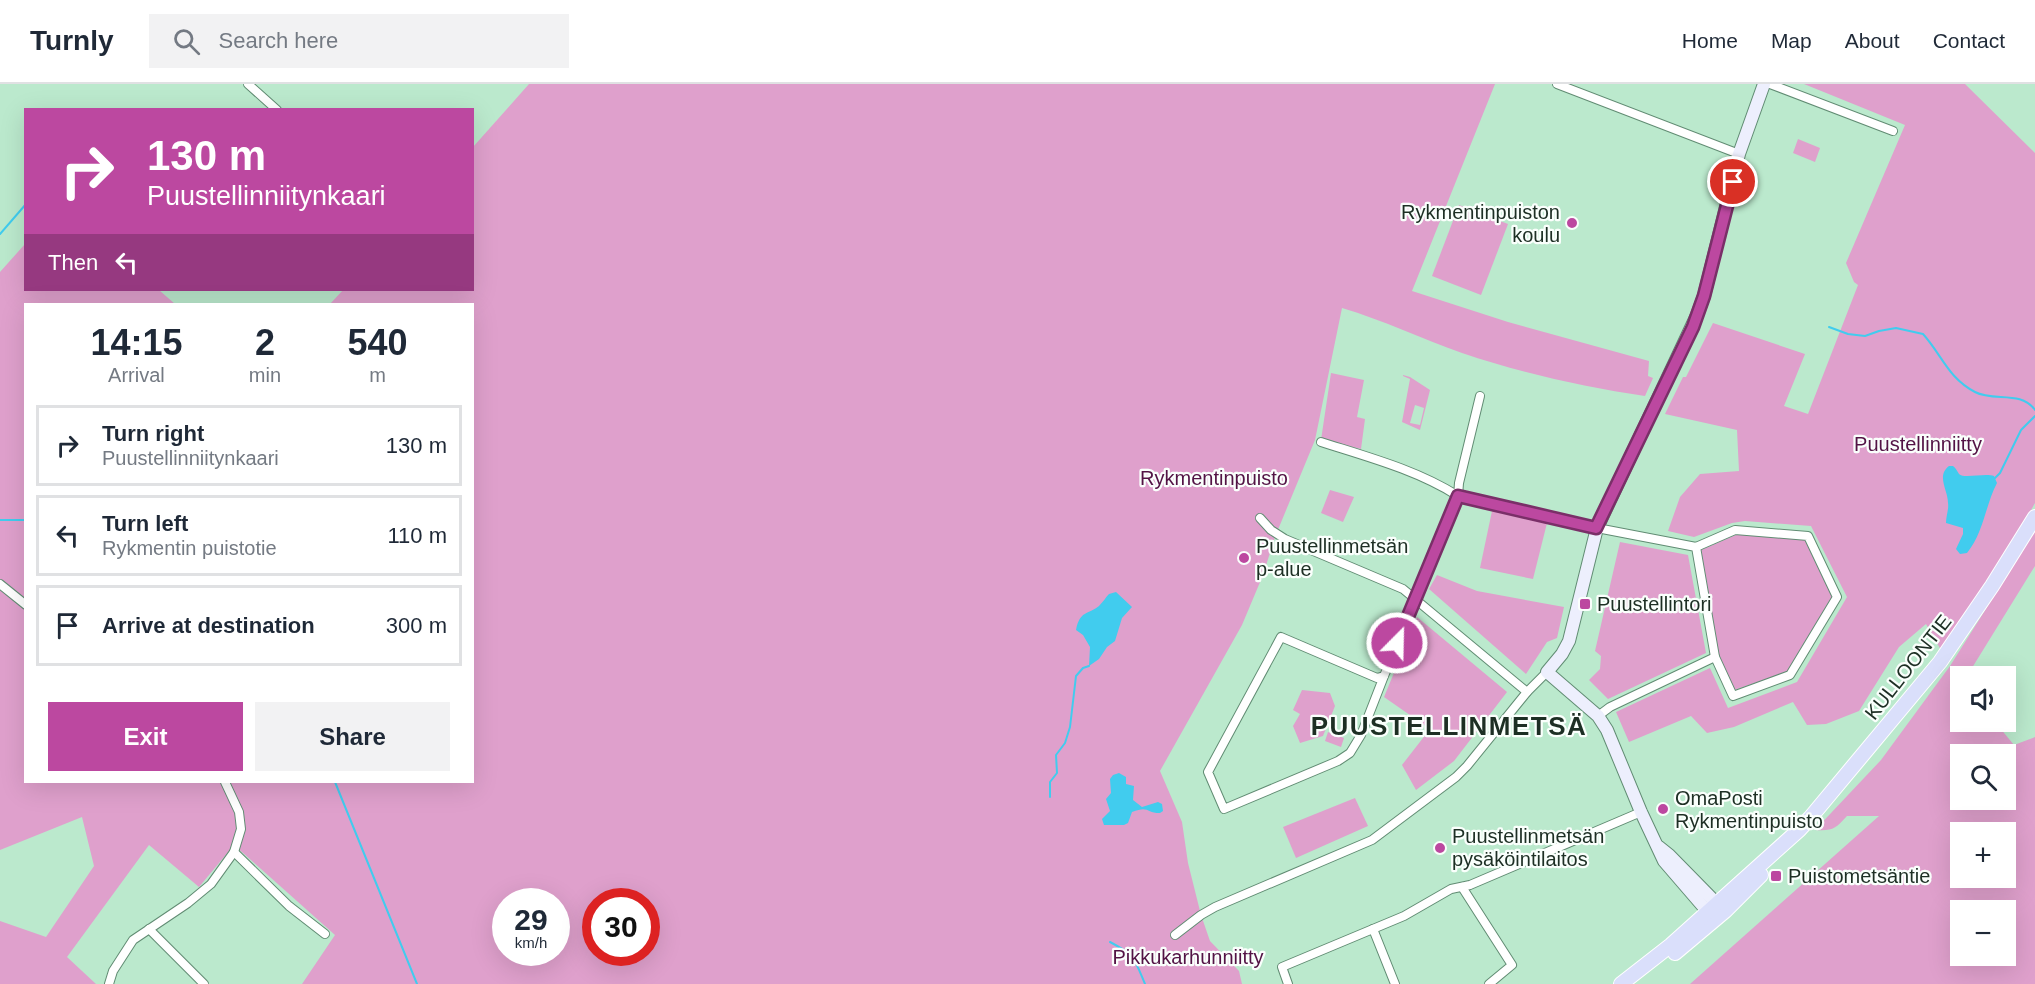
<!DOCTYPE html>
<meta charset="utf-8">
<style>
body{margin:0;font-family:Helvetica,sans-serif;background:#f2f2f3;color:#1f2937;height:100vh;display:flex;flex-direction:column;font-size:22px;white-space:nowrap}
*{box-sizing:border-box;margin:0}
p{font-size:20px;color:#747a83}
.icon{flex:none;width:33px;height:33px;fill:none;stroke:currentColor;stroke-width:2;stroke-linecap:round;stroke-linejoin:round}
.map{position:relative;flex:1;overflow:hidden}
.sheet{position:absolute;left:24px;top:219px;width:450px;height:480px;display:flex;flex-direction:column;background:#fff;border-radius:0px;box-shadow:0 6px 24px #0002}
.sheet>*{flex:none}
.banner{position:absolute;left:24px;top:24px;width:450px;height:183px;border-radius:0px;box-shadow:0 6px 24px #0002;background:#bc48a0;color:#fff;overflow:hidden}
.fabs{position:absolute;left:1950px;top:582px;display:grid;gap:12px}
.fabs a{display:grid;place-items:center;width:66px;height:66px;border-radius:0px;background:#fff;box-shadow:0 6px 24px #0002;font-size:30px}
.speed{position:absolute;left:492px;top:804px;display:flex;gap:12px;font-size:30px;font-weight:700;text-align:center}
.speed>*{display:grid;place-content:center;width:78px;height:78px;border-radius:50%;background:#fff;box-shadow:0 6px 24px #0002;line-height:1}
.speed small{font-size:15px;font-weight:400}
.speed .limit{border:9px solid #d22;background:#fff;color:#111}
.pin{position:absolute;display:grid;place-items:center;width:51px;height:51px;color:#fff;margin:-26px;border:3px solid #fff;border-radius:50%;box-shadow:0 2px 6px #0007}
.me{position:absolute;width:66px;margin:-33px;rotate:23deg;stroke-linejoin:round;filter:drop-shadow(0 0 4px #0008)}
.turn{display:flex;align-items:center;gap:21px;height:126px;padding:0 24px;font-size:27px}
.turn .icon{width:78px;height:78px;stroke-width:2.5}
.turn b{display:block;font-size:42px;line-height:51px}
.then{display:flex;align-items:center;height:57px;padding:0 24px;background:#0003;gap:12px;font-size:22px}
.eta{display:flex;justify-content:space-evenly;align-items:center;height:102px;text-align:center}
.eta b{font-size:36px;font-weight:600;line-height:42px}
.primary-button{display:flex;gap:12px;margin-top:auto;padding:12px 24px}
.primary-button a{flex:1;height:69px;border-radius:0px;background:#bc48a0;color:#fff;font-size:24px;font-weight:600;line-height:69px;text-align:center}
.primary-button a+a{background:#f2f2f3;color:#1f2937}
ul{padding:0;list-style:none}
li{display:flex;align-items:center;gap:18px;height:81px;margin:0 12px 9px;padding:0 12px;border:3px solid #e0e1e3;border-radius:0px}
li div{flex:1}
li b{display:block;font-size:22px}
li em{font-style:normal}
header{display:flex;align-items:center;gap:36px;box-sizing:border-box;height:84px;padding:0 30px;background:#fff;border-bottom:2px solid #e0e1e3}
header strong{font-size:28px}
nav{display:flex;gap:33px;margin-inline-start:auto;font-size:21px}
.search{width:420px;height:54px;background:#f2f2f3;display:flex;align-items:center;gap:15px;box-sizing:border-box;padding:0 21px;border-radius:0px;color:#747a83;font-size:22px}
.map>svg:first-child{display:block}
.green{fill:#dfa0cc;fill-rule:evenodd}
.water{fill:#41ccee}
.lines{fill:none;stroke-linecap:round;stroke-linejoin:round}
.stream{stroke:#41ccee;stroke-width:2}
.street-casing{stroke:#618c73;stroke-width:10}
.secondary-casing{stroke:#618c73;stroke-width:14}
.primary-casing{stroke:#fff;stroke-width:16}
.street{stroke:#fff;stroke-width:8}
.secondary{stroke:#edeffd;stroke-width:12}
.primary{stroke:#dadffb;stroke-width:14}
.route-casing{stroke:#7a2f68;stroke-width:15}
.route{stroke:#bc48a0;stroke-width:10}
.poi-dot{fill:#bc48a0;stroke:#fafffc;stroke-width:2}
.labels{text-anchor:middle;stroke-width:4.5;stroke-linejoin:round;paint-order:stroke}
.poi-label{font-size:20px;fill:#1d2f24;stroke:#fafffc;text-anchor:start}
.park-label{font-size:20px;fill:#531345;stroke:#fafffc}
.street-label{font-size:20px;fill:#1d2f24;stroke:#fafffc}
.district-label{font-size:26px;font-weight:bold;letter-spacing:1.5px;fill:#1d2f24;stroke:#fafffc}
</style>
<header>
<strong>Turnly</strong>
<div class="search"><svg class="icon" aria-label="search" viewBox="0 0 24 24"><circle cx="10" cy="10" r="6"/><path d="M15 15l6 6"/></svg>Search here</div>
<nav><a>Home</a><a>Map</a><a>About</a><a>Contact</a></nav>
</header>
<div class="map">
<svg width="2035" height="900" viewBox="0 0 2035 900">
<rect width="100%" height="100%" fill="#bbe9cd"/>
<g class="green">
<path d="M529,0H1495L1412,207L1508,238L1649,277L1648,292L1653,294L1645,312C1584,303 1521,289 1462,269C1422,255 1383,236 1342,224L1315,356L1275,453L1263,491L1242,541L1160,687L1182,738L1188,779L1201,831L1210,857L1239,887L1242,900H302L335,851L234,761L199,803L149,761L67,873L96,900H0V837L46,853L94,782L82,733L0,766V188L25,160L26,206H159L175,220H26V698H472V220H330L343,206H472L473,63ZM506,818H556V868H506ZM596,818H646V868H596Z"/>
<path d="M1804,0H1965L2035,69V419L2012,460L1941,566L1926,540L1899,563L1859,627L1826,640L1807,641L1793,618L1734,643L1707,649L1691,632L1629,658L1616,628L1710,584L1728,624L1797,598L1847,513L1811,442L1745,437L1732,439L1694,453L1668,447L1680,413L1700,390L1739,387L1737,346L1665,330L1683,293H1686L1713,239L1805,270L1784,322L1808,330L1858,201L1854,198L1846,179L1905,41Z"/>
<path d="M1798,55L1820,64L1815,78L1793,69Z"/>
<path d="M1459,121L1508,140L1481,211L1432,192Z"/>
<path d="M1331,289L1364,296L1357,333L1365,335L1361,365L1321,356Z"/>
<path d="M1403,291L1410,293L1430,306L1420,346L1402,338L1410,295L1403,292ZM1415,321L1424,324L1420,341L1410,339Z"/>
<path d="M1330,406L1354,413L1343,438L1321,429Z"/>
<path d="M1492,427L1547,439L1533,495L1480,484Z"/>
<path d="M2035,447V482L1967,592H1960V638H1995L2014,661L2035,653V900H1690L1879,732H1847C1835,745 1833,747 1815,746L1881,676L1950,582ZM2006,670V716H1960V670ZM1960,748H2006V794H1960ZM1960,826H2006V872H1960Z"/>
<path d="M1738,450L1804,455L1807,458L1833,514L1787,588L1734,606L1719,571L1701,466Z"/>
<path d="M1620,458L1688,471L1706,569L1608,615L1589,596L1600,585L1601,572L1595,567Z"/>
<path d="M1437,491L1477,507L1564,523L1557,554L1547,558L1526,590L1429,505Z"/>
<path d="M1417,533L1507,608L1454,677L1416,706L1402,681L1430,645L1384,613Z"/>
<path d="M1302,606L1330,609L1335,622L1323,652L1300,659L1293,642L1300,630L1293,626Z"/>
<path d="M1328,648L1344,654L1341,663L1325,657Z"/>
<path d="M1355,714L1368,742L1296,774L1283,743Z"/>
</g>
<g class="water">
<path d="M1949,382H1953C1956,384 1957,387 1959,390C1964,395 1984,389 1994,392L1997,399C1985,422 1984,448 1967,469L1960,470L1956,465L1963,450V444L1946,439C1946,432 1949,425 1948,419C1948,406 1936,392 1949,382Z"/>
<path d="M1116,508L1132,523L1122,534L1115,557L1107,563L1099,575L1089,582L1090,563L1083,551L1076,546C1080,526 1088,531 1099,522C1103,518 1106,513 1109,510Z"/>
<path d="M1119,689L1126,693V700L1134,702L1133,716L1142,723L1158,718L1162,720L1163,727L1160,729C1146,729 1149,721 1132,728L1128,739L1124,741H1104L1102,735L1110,727L1106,715L1111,709L1110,695L1113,691Z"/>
</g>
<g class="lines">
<g class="stream">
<path d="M0,150L26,120"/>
<path d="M1829,243L1848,250L1865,252L1879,247L1896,244L1923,250C1942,271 1948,294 1975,308C1994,318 2021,306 2035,326"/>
<path d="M1995,394L2000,389L2021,346L2035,332"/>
<path d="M0,436H26"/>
<path d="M335,698L417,900"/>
<path d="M1050,713V698L1057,689L1056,671L1065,659L1070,643L1076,592L1083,584L1089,582"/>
<path d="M1110,858C1135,871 1134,874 1145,900"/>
</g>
<defs>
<g id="street">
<path d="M248,0L277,26"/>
<path d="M1557,0L1739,70"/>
<path d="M1770,0L1893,47"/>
<path d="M1321,358C1368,373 1417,386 1458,412L1459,399L1480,312"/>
<path d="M1260,434L1271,446L1285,455L1403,505L1527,608"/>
<path d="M0,500L26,521"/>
<path d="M1384,592L1377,594L1281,553L1208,688L1224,725L1338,677L1350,669L1361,651L1384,592L1458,412L1597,444L1696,463L1715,573L1733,612L1790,591L1837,513L1808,452L1735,446L1696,463"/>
<path d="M1598,632L1610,623L1715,573"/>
<path d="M234,768L289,822L325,850"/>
<path d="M1462,803L1512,881L1489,900"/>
<path d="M149,845L204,900"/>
<path d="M1373,845L1395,900"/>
<path d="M1175,851L1201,831L1215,823L1372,756L1456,693L1467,682L1527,608L1547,588"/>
<path d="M109,900L113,887L133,856L188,819L211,800L234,768L241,745L239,728L225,698"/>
<path d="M1288,900L1282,883L1404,832L1451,805L1470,801L1641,728"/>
</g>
<g id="secondary">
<path d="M1659,763L1669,771L1723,826"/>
<path d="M1714,835L1664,777L1641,728L1607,646L1598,632L1547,588L1562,570L1569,557L1597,444L1697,231L1704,212L1739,70L1764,0"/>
</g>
<g id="primary">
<path d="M1675,869L1725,827L1761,791"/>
<path d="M1621,900L1671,861L1799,746L1810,734L1940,578L1992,502L2035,433"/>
</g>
</defs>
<use href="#street" class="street-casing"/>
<use href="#secondary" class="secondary-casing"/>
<use href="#primary" class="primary-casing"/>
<use href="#street" class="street"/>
<use href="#secondary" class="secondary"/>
<use href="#primary" class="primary"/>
</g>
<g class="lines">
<defs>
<path id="route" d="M1397,559L1458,412L1596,444L1693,243L1704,212L1733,98"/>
</defs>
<use href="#route" class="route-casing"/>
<use href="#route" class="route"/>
</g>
<g class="poi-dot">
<circle cx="1572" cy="139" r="6"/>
<circle cx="1244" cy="474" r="6"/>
<rect x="1579" y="514" width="12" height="12" rx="3"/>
<circle cx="1663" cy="725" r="6"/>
<circle cx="1440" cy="764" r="6"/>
<rect x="1770" y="786" width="12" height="12" rx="3"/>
</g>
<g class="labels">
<g class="poi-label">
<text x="1560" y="135" text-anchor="end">Rykmentinpuiston<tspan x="1560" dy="23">koulu</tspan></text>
<text x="1256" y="469">Puustellinmetsän<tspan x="1256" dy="23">p-alue</tspan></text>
<text x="1597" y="527">Puustellintori</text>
<text x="1675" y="721">OmaPosti<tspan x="1675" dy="23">Rykmentinpuisto</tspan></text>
<text x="1452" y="759">Puustellinmetsän<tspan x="1452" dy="23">pysäköintilaitos</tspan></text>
<text x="1788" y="799">Puistometsäntie</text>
</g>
<g class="park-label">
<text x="1918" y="367">Puustellinniitty</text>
<text x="1214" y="401">Rykmentinpuisto</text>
<text x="1188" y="880">Pikkukarhunniitty</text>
</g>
<g class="street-label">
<text transform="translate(1908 583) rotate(-52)" y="7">KULLOONTIE</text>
</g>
<g class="district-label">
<text x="1449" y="651">PUUSTELLINMETSÄ</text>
</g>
</g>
</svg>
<div class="fabs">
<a><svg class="icon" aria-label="sound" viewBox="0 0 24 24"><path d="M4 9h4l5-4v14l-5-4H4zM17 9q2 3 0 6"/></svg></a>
<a><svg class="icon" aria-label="search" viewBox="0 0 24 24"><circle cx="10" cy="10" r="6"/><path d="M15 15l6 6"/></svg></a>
<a>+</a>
<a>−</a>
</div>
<div class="speed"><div>29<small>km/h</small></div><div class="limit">30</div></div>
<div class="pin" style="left:1733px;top:98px;background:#d93025"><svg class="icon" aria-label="arrive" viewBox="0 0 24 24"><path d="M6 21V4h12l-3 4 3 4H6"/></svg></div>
<svg class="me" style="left:1397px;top:559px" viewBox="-20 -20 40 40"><circle r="17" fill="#bc48a0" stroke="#fff" stroke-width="3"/><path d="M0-11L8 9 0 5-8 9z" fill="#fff"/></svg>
<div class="banner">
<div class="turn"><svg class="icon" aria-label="right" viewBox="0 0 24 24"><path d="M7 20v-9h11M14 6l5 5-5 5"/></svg><div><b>130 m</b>Puustellinniitynkaari</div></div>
<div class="then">Then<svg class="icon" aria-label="left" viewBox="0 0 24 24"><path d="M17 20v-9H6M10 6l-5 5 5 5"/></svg></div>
</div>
<section class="sheet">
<div class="eta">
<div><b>14:15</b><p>Arrival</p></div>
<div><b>2</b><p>min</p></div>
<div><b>540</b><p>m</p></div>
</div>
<ul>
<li><svg class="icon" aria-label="right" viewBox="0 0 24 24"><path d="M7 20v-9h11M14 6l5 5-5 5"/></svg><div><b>Turn right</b><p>Puustellinniitynkaari</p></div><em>130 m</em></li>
<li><svg class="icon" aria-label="left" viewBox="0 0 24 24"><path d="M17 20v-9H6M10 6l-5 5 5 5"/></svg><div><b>Turn left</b><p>Rykmentin puistotie</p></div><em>110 m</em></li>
<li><svg class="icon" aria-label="arrive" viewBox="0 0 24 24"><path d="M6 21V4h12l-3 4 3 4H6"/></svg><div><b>Arrive at destination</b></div><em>300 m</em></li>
</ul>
<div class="primary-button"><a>Exit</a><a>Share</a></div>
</section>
</div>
